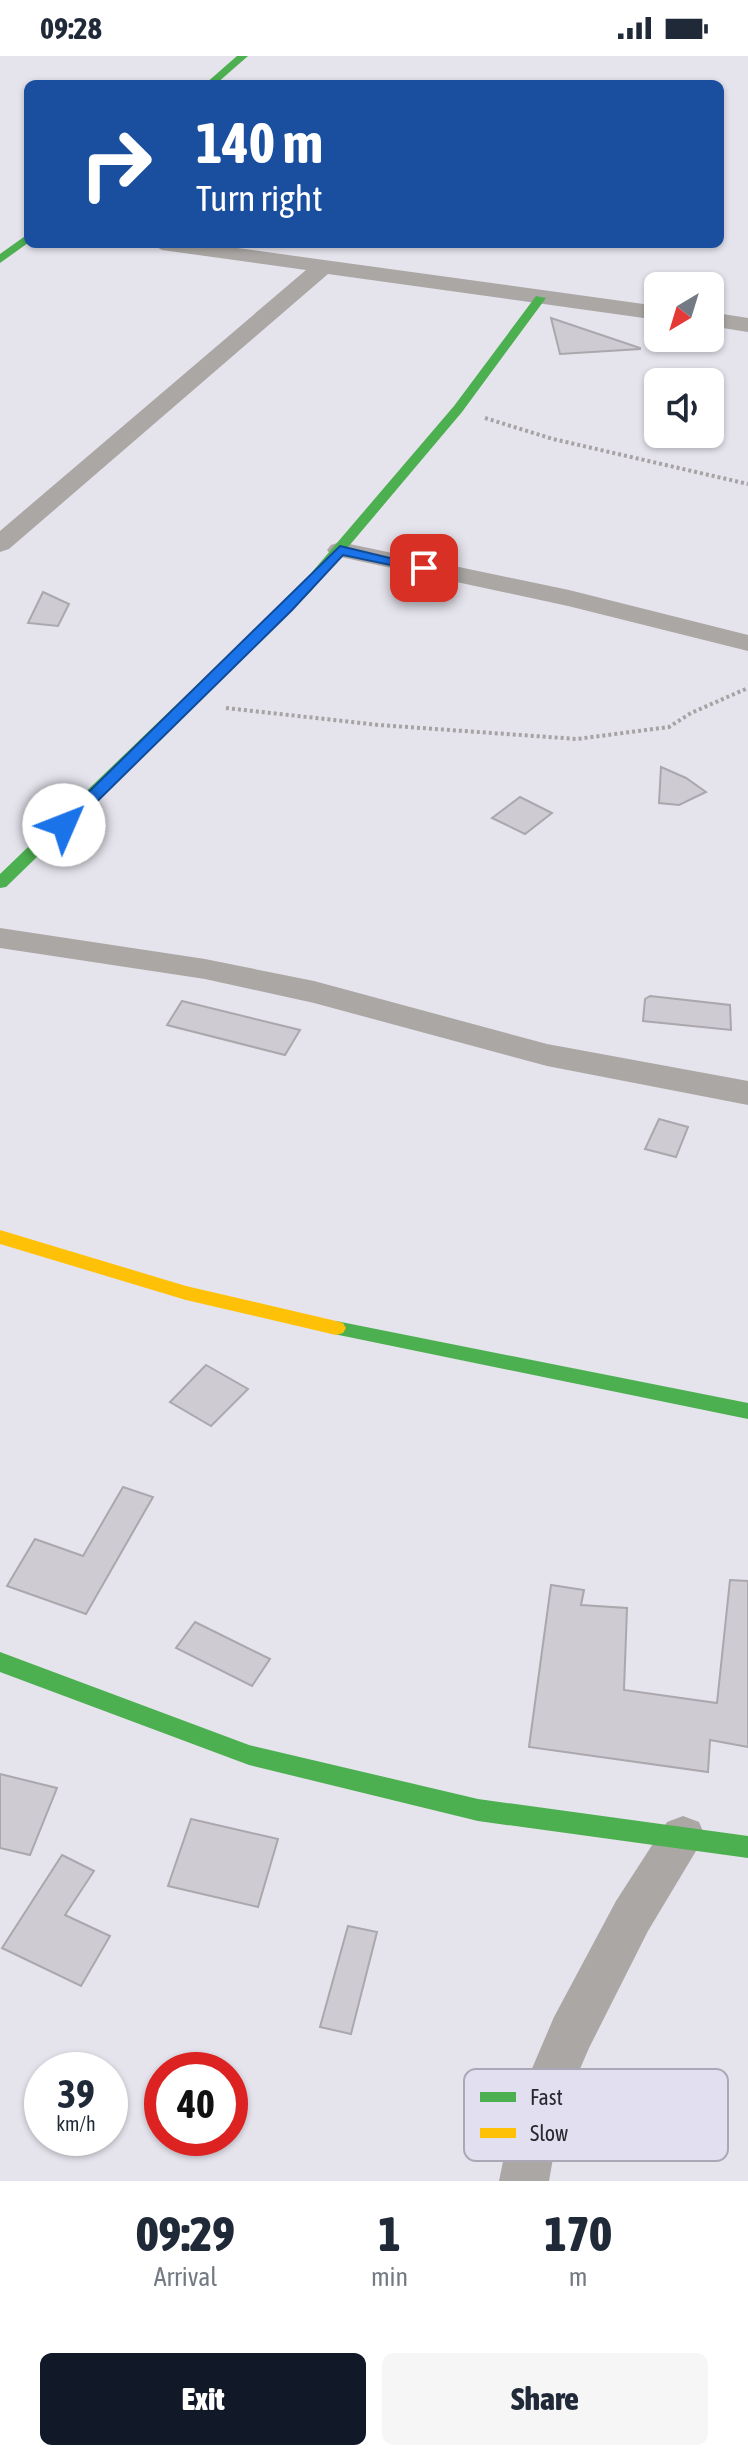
<!DOCTYPE html>
<style>
body{margin:0;font-family:"Asap Condensed",sans-serif;background:#f6f6f7;color:#1f2937;height:100vh;display:flex;flex-direction:column;font-size:30px;white-space:nowrap}
*{box-sizing:border-box;margin:0}
p{font-size:26px;color:#747a83}
.icon{flex:none;width:44px;height:44px;fill:none;stroke:currentColor;stroke-width:2;stroke-linecap:round;stroke-linejoin:round}
.map{position:relative;height:2125px;overflow:hidden}
.side{display:flex;flex-direction:column;background:#fff;flex:1}
.side>*{flex:none}
.guide{position:absolute;left:24px;top:24px;width:700px;height:168px;border-radius:12px;box-shadow:0 2px 6px #0004;background:#1a4fa0;color:#fff;overflow:hidden}
.needle{width:52px;rotate:218deg}
.tools{position:absolute;left:644px;top:216px;display:grid;gap:16px}
.tools a{display:grid;place-items:center;width:80px;height:80px;border-radius:12px;background:#fff;box-shadow:0 2px 6px #0004;font-size:40px}
.speed{position:absolute;left:24px;top:1996px;display:flex;gap:16px;font-size:40px;font-weight:700;text-align:center}
.speed>*{display:grid;place-content:center;width:104px;height:104px;border-radius:50%;background:#fff;box-shadow:0 2px 6px #0004;line-height:1}
.speed small{font-size:20px;font-weight:400}
.speed .limit{border:12px solid #d22;background:#fff;color:#111}
.pin{position:absolute;display:grid;place-items:center;width:68px;height:68px;color:#fff;margin:-34px;border-radius:16px;box-shadow:0 4px 12px #0006}
.me{position:absolute;width:88px;margin:-44px;rotate:46deg;stroke-linejoin:round;filter:drop-shadow(0 0 6px #0008)}
.turn{display:flex;align-items:center;gap:28px;height:168px;padding:0 40px;font-size:36px}
.turn .icon{width:104px;height:104px;stroke-width:2.5}
.turn b{display:block;font-size:56px;line-height:68px}
.eta{display:flex;justify-content:space-evenly;align-items:center;height:136px;text-align:center}
.eta b{font-size:48px;font-weight:800;line-height:56px}
.button{display:flex;gap:16px;margin-top:auto;padding:16px 40px}
.button a{flex:1;height:92px;border-radius:12px;background:#111827;color:#fff;font-size:32px;font-weight:800;line-height:92px;text-align:center}
.button a+a{background:#f6f6f7;color:#1f2937}
.status{display:flex;justify-content:space-between;align-items:center;height:56px;padding:0 40px;background:#fff;direction:ltr}
.status svg{height:22px;fill:currentColor}
.map>svg:first-child{display:block}
.building{fill:#cecbd2;stroke:#aaa7ad;stroke-width:2}
.lines{fill:none;stroke-linecap:round;stroke-linejoin:round}
.path{stroke:#a7a3a5;stroke-width:4;stroke-dasharray:3 3;stroke-linecap:butt}
.street{fill:#aba7a5;fill-rule:evenodd}
.fast{fill:#4caf50;fill-rule:evenodd}
.slow{fill:#ffc107;fill-rule:evenodd}
.route{fill:#1a73e8;stroke:#114b97;stroke-width:2}
.key{fill:#e2dff0;stroke:#aaa8b6;stroke-width:2}
.key-label{font-size:22px;fill:#29282e}
</style>
<div class="status"><b>09:28</b><svg viewBox="0 0 49 12"><path d="M0 12V9h3v3zM5 12V6h3v6zM10 12V3h3v9zM15 12V0h3v12zM26 1h20v11H26zM47 4h2v5h-2z"/></svg></div>
<div class="map">
<svg width="748" height="2125" viewBox="0 0 748 2125">
<rect width="100%" height="100%" fill="#e5e3ec"/>
<g class="building">
<path d="M551,262L640,292V293L560,298Z"/>
<path d="M43,536L69,548L58,570L28,567Z"/>
<path d="M661,711L686,722L706,736L679,749L659,747Z"/>
<path d="M520,741L552,757L525,778L492,762Z"/>
<path d="M650,940L730,949L731,974L643,965L645,943Z"/>
<path d="M182,945L300,974L285,999L167,969Z"/>
<path d="M659,1063L688,1071L676,1101L645,1093Z"/>
<path d="M206,1309L248,1333L211,1370L170,1346Z"/>
<path d="M123,1431L153,1441L86,1558L7,1530L35,1483L83,1500Z"/>
<path d="M730,1524L748,1525V1691L710,1684L708,1716L529,1691L551,1529L584,1534L581,1549L627,1552L624,1634L717,1647Z"/>
<path d="M195,1566L270,1603L252,1630L176,1592Z"/>
<path d="M0,1718L57,1732L30,1799L0,1792Z"/>
<path d="M191,1763L278,1783L258,1851L168,1830Z"/>
<path d="M62,1799L94,1815L65,1859L110,1880L81,1930L2,1892Z"/>
<path d="M348,1870L377,1876L351,1978L320,1971Z"/>
</g>
<g class="lines">
<g class="path">
<path d="M485,362L553,383L748,428"/>
<path d="M226,652L379,669L577,683L669,671L691,657L748,632"/>
</g>
<g class="street">
<path d="M151,188H208L658,250V264L328,218L9,493L0,496V475L306,214L162,194Z"/>
<path d="M710,256L748,262V276L710,270Z"/>
<path d="M340,486L569,534L748,579V595L568,550L331,499L327,494L331,489Z"/>
<path d="M0,872L205,903L314,925L547,988L748,1025V1049L547,1010L314,947L205,923L0,892Z"/>
<path d="M683,1760L699,1766L705,1780L648,1875L589,1992L561,2057L549,2125H499L513,2057L554,1961L616,1845L667,1766Z"/>
</g>
<g class="fast">
<path d="M237,0H248L216,28H205Z"/>
<path d="M28,178V187L0,207V198Z"/>
<path d="M536,240L546,242L462,356L311,535L6,831L0,832V818L301,529L454,350Z"/>
<path d="M336,1265L748,1347V1363L329,1277L326,1272L329,1267Z"/>
<path d="M0,1596L249,1689L478,1743L748,1780V1802L478,1765L249,1709L0,1616Z"/>
</g>
<path class="slow" d="M0,1174L186,1230L336,1265L343,1267L346,1272L343,1277L336,1279L186,1244L0,1188Z"/>
</g>
<path class="route" d="M340,490L431,512L424,516L343,499L292,554L70,772H58V766Z"/>
<rect x="464" y="2013" width="264" height="92" rx="12" class="key"/>
<rect x="480" y="2036" width="36" height="10" fill="#4caf50"/>
<rect x="480" y="2072" width="36" height="10" fill="#ffc107"/>
<g class="key-label">
<text x="530" y="2049">Fast</text>
<text x="530" y="2085">Slow</text>
</g>
</svg>
<div class="tools">
<a><svg class="needle" viewBox="-14 -14 28 28"><path d="M0-13l5 13h-10z" fill="#e53935"/><path d="M0 13l5-13h-10z" fill="#747a83"/></svg></a>
<a><svg class="icon" aria-label="sound" viewBox="0 0 24 24"><path d="M4 9h4l5-4v14l-5-4H4zM17 9q2 3 0 6"/></svg></a>
</div>
<div class="speed"><div>39<small>km/h</small></div><div class="limit">40</div></div>
<div class="pin" style="left:424px;top:512px;background:#d93025"><svg class="icon" aria-label="arrive" viewBox="0 0 24 24"><path d="M6 21V4h12l-3 4 3 4H6"/></svg></div>
<svg class="me" style="left:64px;top:769px" viewBox="-20 -20 40 40"><circle r="19" fill="#fff"/><path d="M0-13L10 11 0 6-10 11z" fill="#1a73e8"/></svg>
<div class="guide">
<div class="turn"><svg class="icon" aria-label="right" viewBox="0 0 24 24"><path d="M7 20v-9h11M14 6l5 5-5 5"/></svg><div><b>140 m</b>Turn right</div></div>
</div>
</div>
<section class="side">
<div class="eta">
<div><b>09:29</b><p>Arrival</p></div>
<div><b>1</b><p>min</p></div>
<div><b>170</b><p>m</p></div>
</div>
<div class="button"><a>Exit</a><a>Share</a></div>
</section>
